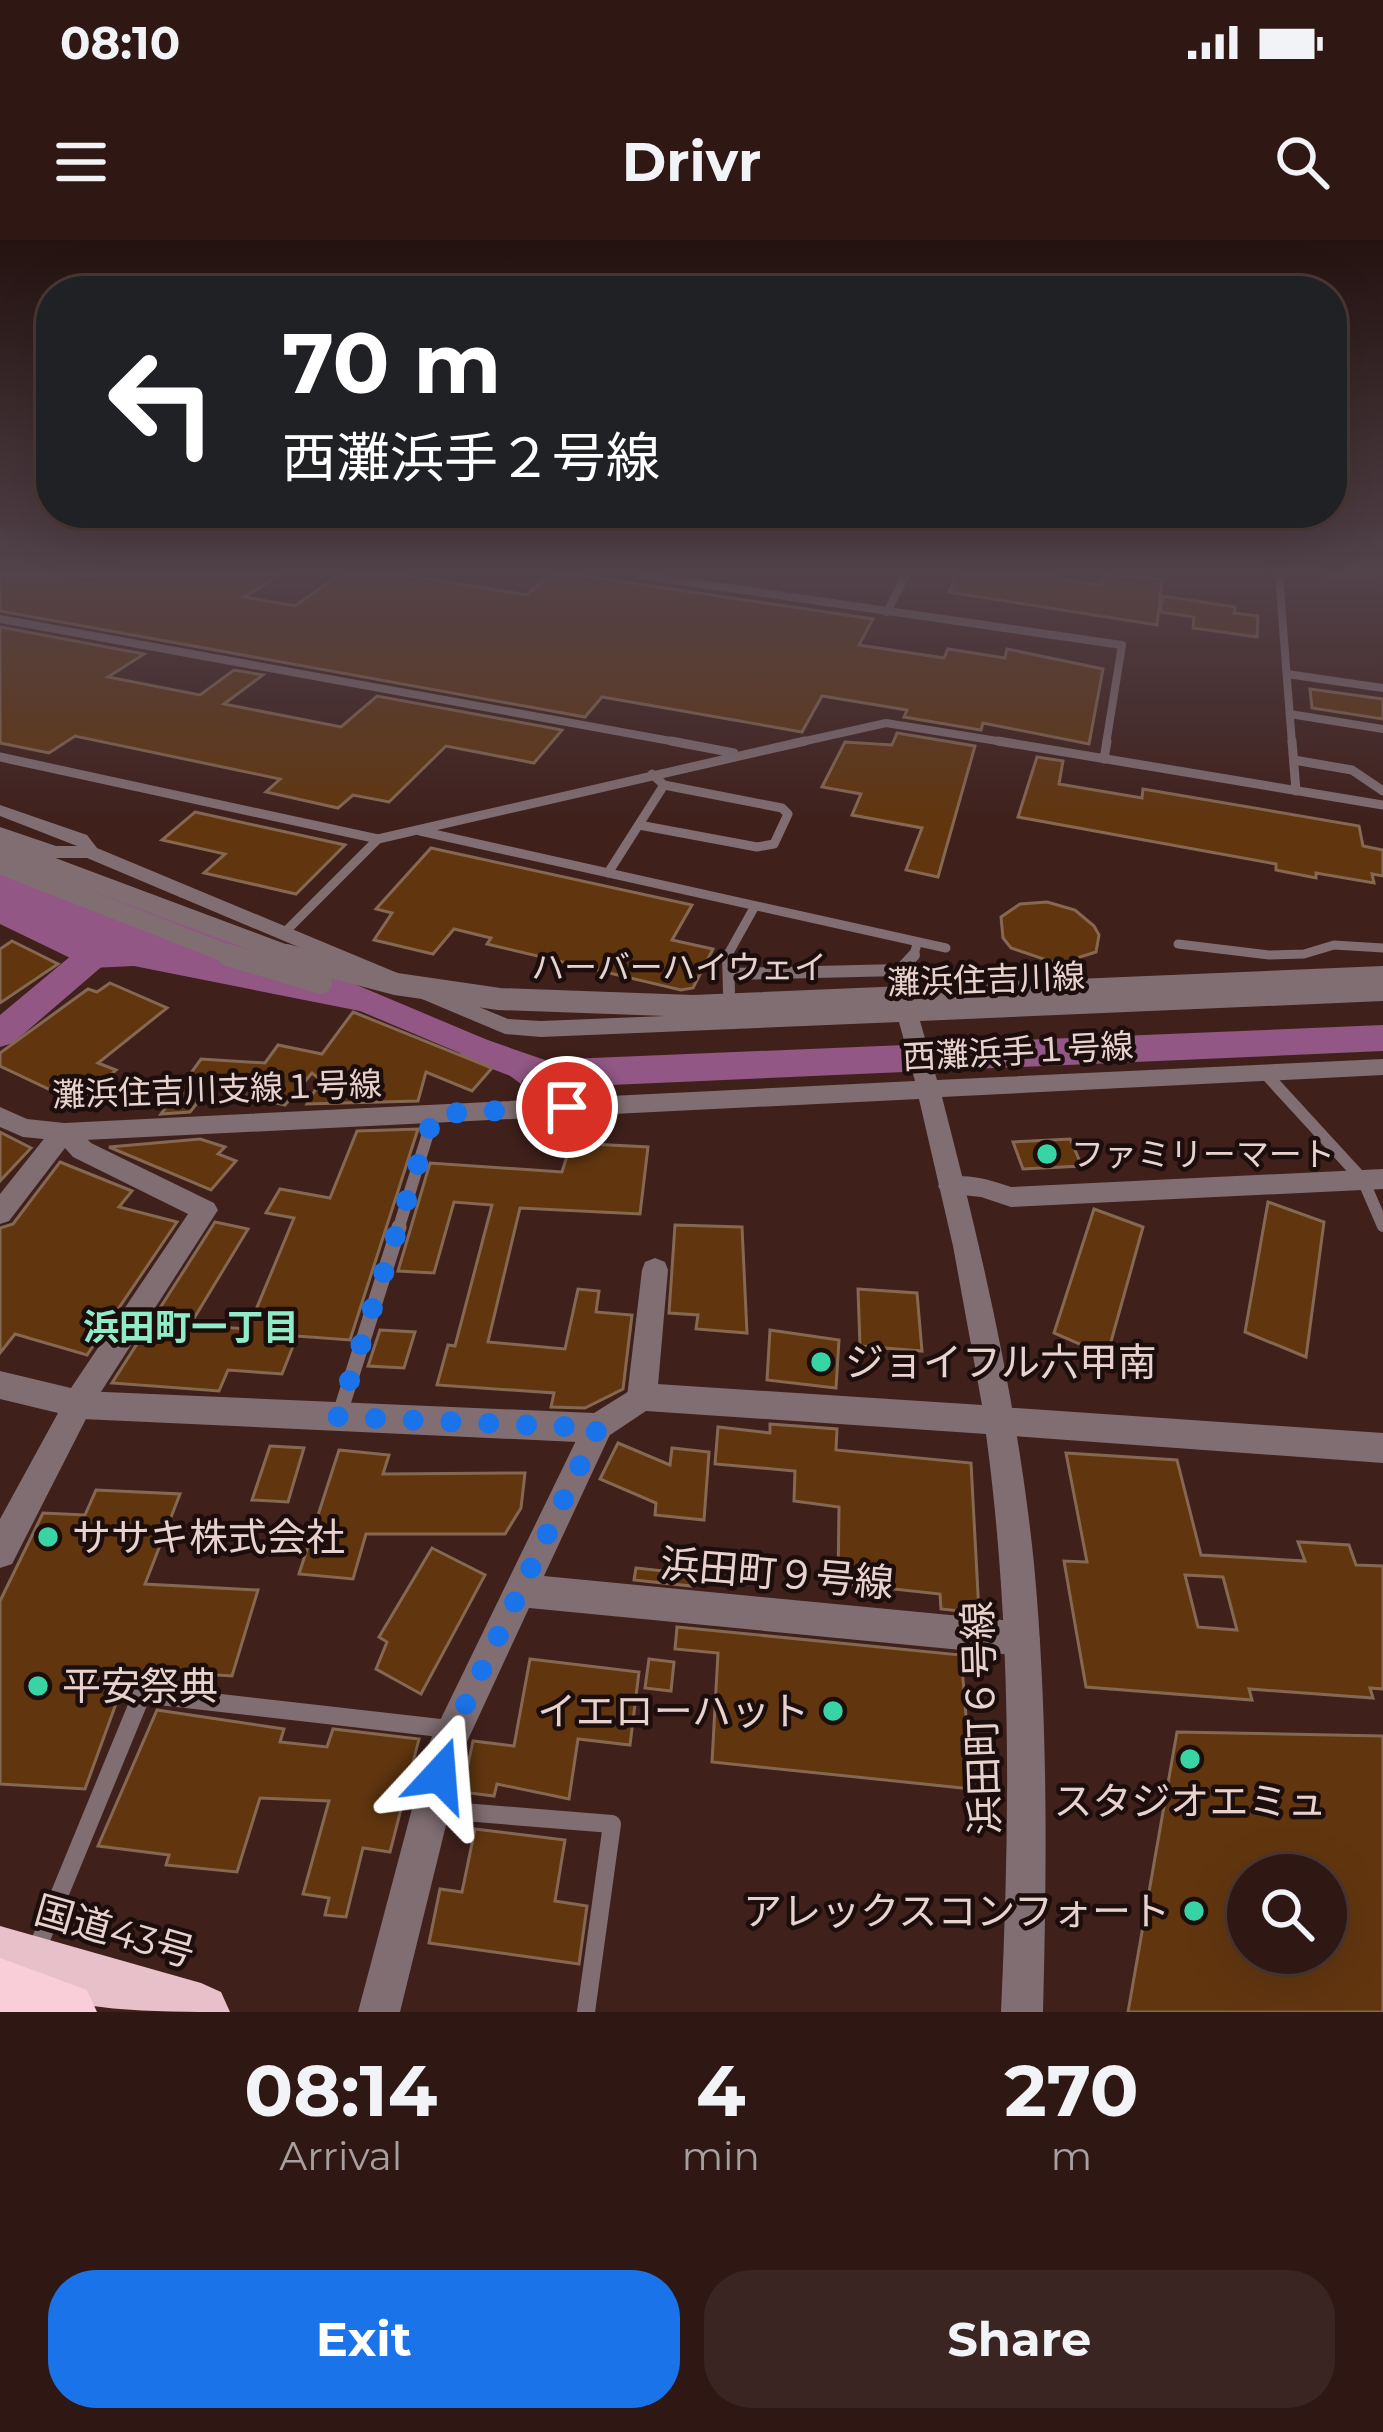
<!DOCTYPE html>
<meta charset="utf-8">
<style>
body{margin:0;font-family:Montserrat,"Noto Sans JP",sans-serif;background:#3b2522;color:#f1f3f6;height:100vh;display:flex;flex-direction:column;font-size:45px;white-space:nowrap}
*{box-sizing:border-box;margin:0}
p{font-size:39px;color:#a7a0a0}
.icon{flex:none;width:66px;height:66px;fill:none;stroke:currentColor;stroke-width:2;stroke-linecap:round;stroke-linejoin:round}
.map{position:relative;height:1772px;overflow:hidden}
.side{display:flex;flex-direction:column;background:#2f1814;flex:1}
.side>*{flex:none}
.guide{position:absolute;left:36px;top:36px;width:1311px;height:252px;border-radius:48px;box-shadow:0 12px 48px #0002,0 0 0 3px #4a3734;background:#202124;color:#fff;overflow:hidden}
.tools{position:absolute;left:1227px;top:1614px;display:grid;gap:24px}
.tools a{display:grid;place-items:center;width:120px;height:120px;border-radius:50%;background:#2f1814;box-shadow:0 12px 48px #0002,0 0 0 3px #4a3734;font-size:60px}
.pin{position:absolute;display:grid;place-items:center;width:102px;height:102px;color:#fff;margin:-51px;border:6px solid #fff;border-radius:50%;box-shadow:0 3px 12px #0007}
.me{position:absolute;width:132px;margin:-66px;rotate:19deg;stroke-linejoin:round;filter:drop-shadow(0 0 9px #0008)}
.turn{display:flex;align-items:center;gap:42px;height:252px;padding:0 48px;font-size:54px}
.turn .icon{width:156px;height:156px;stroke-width:2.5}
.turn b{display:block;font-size:84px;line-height:102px}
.eta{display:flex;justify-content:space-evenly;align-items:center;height:204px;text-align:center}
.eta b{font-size:72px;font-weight:700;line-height:84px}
.button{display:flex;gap:24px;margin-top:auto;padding:24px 48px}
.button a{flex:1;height:138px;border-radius:48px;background:#1a73e8;color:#fff;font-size:48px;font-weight:700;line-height:138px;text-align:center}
.button a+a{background:#3b2522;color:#f1f3f6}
.status{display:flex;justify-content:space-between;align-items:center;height:84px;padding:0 60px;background:#2f1814;direction:ltr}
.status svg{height:33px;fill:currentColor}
header{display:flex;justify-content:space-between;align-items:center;height:156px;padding:0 48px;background:#2f1814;font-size:54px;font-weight:700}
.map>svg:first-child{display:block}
.water{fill:#925785}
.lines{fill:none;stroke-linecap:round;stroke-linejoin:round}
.river{fill:#925785;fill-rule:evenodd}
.building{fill:#61360f;stroke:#856852;stroke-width:3;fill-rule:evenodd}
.service-far4{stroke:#806e72;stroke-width:8}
.service-far3{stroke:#806e72;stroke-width:9}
.service-far2{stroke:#806e72;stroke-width:12}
.service-far1{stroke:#806e72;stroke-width:15}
.service{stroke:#806e72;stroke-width:18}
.minor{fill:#806e72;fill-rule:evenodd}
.tertiary{fill:#806e72;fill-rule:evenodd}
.trunk{fill:#e8c0ca;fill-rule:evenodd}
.motorway{fill:#f9ced8;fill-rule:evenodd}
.tertiary-bridge-far1{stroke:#806e72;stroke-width:18}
.tertiary-bridge{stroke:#806e72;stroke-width:22}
.route{stroke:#1a73e8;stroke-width:21;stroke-dasharray:0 37.8}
.poi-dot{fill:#39d4a5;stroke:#1c0e0c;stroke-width:4.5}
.labels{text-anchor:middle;stroke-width:9;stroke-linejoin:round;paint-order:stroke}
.street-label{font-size:33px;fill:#e8d2ce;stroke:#1c0e0c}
.poi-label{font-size:33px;fill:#e8d2ce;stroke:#1c0e0c;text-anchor:start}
.neighbourhood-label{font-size:36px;font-weight:bold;fill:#90ebc8;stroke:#1c0e0c}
.near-poi-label{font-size:39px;fill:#e8d2ce;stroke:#1c0e0c;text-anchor:start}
.near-street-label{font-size:39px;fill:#e8d2ce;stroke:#1c0e0c}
</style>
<div class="status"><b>08:10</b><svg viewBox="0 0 49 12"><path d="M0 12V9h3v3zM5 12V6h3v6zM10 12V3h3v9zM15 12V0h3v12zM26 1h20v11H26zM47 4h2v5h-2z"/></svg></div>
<header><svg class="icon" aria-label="menu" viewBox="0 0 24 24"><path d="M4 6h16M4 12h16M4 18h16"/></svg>Drivr<svg class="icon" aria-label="search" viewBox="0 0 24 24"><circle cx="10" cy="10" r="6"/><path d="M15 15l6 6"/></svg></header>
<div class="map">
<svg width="1383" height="1772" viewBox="0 0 1383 1772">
<rect width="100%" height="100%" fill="#3f201b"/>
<path class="water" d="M0,595L528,817L521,844L505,832L360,771L134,726L91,728L0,684Z"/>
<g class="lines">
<g class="river">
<path d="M108,692L124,703L120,711L13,803L0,807V775L96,695Z"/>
<path d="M1383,785V811L543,848L463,818L458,809L463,800L476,796L545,820Z"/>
</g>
</g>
<g class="building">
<path d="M0,335H280L244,357L295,366L339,335H407L527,355L550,335H578L873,379L859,405L944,418L948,409L1005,418L1007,409L1103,429L1089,504L983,483L981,490L904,477L907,470L822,456L802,492L602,457L585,477L0,371Z"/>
<path d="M956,335H1058L1057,339L1101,345L1103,335L1157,338L1162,340L1157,385L949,352Z"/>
<path d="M1163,356L1235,367L1234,373L1258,376L1257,397L1193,388L1194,377L1160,372Z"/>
<path d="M0,387L144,414L108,437L200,455L234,430L263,435L224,464L341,487L377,456L562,490L534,523L446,506L389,562L353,555L338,568L266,552L280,539L75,496L49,513L0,503Z"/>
<path d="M1310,449L1383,459V479L1312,468Z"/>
<path d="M897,493L975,506L938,637L906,630L922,588L852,575L861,554L822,547L845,502L892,505Z"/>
<path d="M1037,517L1063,521L1059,544L1142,558L1143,549L1359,586L1363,606L1383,610V636L1372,634L1374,643L1316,633V638L1276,630V624L1018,577Z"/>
<path d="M195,572L345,605L296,654L204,633L225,614L162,600Z"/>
<path d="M431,608L692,665L672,700L713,709L693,748L681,750L487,704L491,698L454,689L433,714L374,700L392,673L376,669Z"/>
<path d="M1047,662L1075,670L1094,686L1099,695L1096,712L1058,724L1011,708L1003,698L1001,677L1020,664Z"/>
<path d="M12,701L58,724L0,763V709Z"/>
<path d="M110,743L167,768L98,823L116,830L78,863L0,826V813L88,749L97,752Z"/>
<path d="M353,772L492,828L472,851L426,832L418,861L307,864L321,840L312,833L285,865L209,848L190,872L161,874L201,819L265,823L278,805L322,814Z"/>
<path d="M418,889L350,1100L297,1096L282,1134L228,1130L219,1151L112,1143L215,982L248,989L190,1085L248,1089L294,978L266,973L280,949L330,958L357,891Z"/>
<path d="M0,892L31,908L0,941Z"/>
<path d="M200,899L225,907L218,914L236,921L211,950L109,907Z"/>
<path d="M1070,899L1082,926L1023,929L1013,902Z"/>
<path d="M571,903L648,907L640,974L520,968L488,1102L565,1109L578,1049L599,1051L596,1072L632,1075L623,1149L585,1168L551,1167L554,1153L437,1145L448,1105L455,1106L492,965L454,962L434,1033L398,1031L430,923L562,932Z"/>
<path d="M60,922L132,951L119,967L177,982L87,1115L15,1094L0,1113V988L13,984Z"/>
<path d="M1268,962L1324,982L1306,1117L1245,1092Z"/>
<path d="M1094,969L1143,987L1107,1116L1054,1093Z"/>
<path d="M675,985L742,987L747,1093L696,1089L698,1075L669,1073Z"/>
<path d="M858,1049L917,1053L922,1111L860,1106Z"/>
<path d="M380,1090L415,1092L404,1128L368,1126Z"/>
<path d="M770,1090L839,1100L836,1148L767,1140Z"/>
<path d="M770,1184L837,1189L836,1210L971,1223L979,1373L941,1369L940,1354L838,1343L839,1267L794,1261L795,1231L715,1224L718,1187L770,1193Z"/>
<path d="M618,1203L670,1225L672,1208L709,1212L704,1280L655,1275L656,1263L600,1239Z"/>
<path d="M270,1206L304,1208L288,1262L252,1260Z"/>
<path d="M339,1210L389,1215L383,1234L525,1233L521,1268L505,1294H366L353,1339L299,1334Z"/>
<path d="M1066,1213L1177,1220L1201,1315L1305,1321L1298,1302L1349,1305L1356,1325L1383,1326V1449L1370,1448L1373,1458L1249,1449L1252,1460L1086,1447L1064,1321L1087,1322ZM1185,1335L1223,1337L1237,1390L1198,1387Z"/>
<path d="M96,1250L180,1254L145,1344L258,1350L232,1436L157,1431L153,1441L125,1439L85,1549L0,1544V1361L43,1273L85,1275Z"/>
<path d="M432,1308L485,1335L421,1454L376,1429L387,1402L379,1397Z"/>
<path d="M636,1328L692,1334L691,1346L634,1340Z"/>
<path d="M677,1387L961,1415L972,1549L712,1522L718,1413L675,1409Z"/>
<path d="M530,1419L639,1432L630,1505L578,1499L569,1559L497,1544L494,1556L462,1552L473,1501L514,1506Z"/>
<path d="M649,1419L674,1422L671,1451L645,1448Z"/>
<path d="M157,1470L284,1489L280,1502L327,1507L333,1489L419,1499L390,1612L363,1608L346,1677L325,1675L329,1658L303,1654L329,1561L260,1558L237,1632L166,1625L169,1615L98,1606Z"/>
<path d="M1177,1492L1383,1496V1772H1128ZM1248,1635H1326V1713H1248Z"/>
<path d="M475,1589L565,1600L555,1661L587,1666L579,1724L429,1703L440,1649L462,1652Z"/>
</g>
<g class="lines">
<g class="service-far4">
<path d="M640,335L1122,405L1106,504"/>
<path d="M1279,335L1292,504"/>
<path d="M887,372L906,335"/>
<path d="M0,379L687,504"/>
<path d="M1287,434L1383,448"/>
<path d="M1290,474L1383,489"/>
<path d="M792,504L886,483L1016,504"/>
</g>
<g class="service-far3">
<path d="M671,501L734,513"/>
<path d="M998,501L1383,565"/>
<path d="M1292,501L1296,551"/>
<path d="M0,517L378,599"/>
<path d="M1104,519L1107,501"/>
<path d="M1294,520L1352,530L1383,551"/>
<path d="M639,585L757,607L774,604L788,574L782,568L664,545L652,534"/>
<path d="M420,591L946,708"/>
<path d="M608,633L664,545"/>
<path d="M286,691L378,599L805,501"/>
<path d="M1178,704L1269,715L1304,714L1334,705L1383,708"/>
<path d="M726,718L755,666"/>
<path d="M913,718L917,704"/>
</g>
<g class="service-far2">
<path d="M728,715L729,752"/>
<path d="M729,734L900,730L914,715"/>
<path d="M1264,832L1363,940L1383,986"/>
<path d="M398,990L434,874"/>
</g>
<path class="service-far1" d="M339,1176L399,987"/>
<g class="service">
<path d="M438,1570L612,1584L586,1772"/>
<path d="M37,1709L142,1454L449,1489"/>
</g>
<g class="minor">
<path d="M64,883L73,885L91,903L214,963L218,970L97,1158L93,1175L87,1177L12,1324L0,1328V1279L58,1173L0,1159V1131L71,1148L188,974L73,917L65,908L9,981L0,984V954L55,885Z"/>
<path d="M1383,929V949L1011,967L981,957L942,953L938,946L942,939C966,932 988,939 1011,947Z"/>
<path d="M655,1018L665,1022L668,1030L657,1157L652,1167L642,1171L632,1167L627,1157L642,1030L645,1022Z"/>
<path d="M1000,1167L1383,1193V1223L1000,1195L989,1191L985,1181L989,1171Z"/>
<path d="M598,1173L609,1178L613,1188L544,1336L1023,1382L1035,1387L1040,1399L1035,1411L1023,1416L529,1368L466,1504L400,1772H358L430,1501L587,1178Z"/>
</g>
<path class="tertiary" d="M0,565L87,595L97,608L508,779L541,781L1383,747V761L920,781L937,840L1383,819V835L942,857C982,1011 1018,1166 1034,1324C1048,1473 1047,1622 1043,1772H1001C1010,1578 1012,1387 986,1194L646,1171L598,1203L82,1179L71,1175L67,1165L71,1155L82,1151L594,1173L642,1143L982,1165L953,1006L919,859L64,901L23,897L0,887V867L27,879L64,883L915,841L899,782L541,797L505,794L87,618H54L0,598V587L56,606H77L0,576Z"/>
<path class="trunk" d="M0,1686L201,1743L221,1752L230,1772C149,1772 76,1772 0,1743Z"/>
<path class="motorway" d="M0,1718L87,1750L97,1772H0Z"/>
<g class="tertiary-bridge-far1">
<path d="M0,607L297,718"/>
<path d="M0,625L238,718"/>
</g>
<g class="tertiary-bridge">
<path d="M228,715L321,743"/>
<path d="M286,715L396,744L499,759L693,766L1383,737"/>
</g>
</g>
<linearGradient id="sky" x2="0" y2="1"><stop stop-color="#23120f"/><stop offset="0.57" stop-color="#52424a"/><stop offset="1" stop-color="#52424a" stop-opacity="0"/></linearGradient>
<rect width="1383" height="583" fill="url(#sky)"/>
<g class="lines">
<path class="route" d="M440,1535L448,1501L598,1188L338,1177L434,874L567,867"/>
</g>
<g class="poi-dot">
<circle cx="1047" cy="914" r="12"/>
<circle cx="821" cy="1122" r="12"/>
<circle cx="48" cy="1297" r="12"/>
<circle cx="38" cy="1446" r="12"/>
<circle cx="833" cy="1471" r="12"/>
<circle cx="1190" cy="1519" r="12"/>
<circle cx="1194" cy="1671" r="12"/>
</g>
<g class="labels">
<g class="street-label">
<text x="679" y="739">ハーバーハイウェイ</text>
<text transform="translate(986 739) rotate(-2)" y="12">灘浜住吉川線</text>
<text transform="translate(1018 811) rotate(-3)" y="12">西灘浜手１号線</text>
<text transform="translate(217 849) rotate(-2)" y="12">灘浜住吉川支線１号線</text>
</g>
<g class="poi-label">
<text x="1071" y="926">ファミリーマート</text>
</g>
<g class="neighbourhood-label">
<text x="191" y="1100">浜田町一丁目</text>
</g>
<g class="near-poi-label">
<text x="845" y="1136">ジョイフル六甲南</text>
<text x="72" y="1311">ササキ株式会社</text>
<text x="62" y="1460">平安祭典</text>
<text x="809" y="1485" text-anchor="end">イエローハット</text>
<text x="1190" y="1575" text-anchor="middle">スタジオエミュ</text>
<text x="1170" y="1685" text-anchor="end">アレックスコンフォート</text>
</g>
<g class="near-street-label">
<text transform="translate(777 1333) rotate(5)" y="14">浜田町９号線</text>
<text transform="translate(981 1478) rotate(-92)" y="14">浜田町６号線</text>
<text transform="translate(115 1691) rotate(16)" y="14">国道43号</text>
</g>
</g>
</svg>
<div class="tools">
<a><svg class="icon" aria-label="search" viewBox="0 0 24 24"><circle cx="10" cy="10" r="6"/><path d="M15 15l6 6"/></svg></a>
</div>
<div class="pin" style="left:567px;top:867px;background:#d93025"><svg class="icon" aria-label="arrive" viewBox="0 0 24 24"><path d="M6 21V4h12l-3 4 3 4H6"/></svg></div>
<svg class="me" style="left:440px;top:1535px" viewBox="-20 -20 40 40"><path d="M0-17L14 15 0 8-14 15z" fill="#1a73e8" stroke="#fff" stroke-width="4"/></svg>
<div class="guide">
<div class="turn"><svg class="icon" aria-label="left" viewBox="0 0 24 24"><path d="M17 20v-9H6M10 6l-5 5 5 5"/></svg><div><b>70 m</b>西灘浜手２号線</div></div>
</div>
</div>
<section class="side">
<div class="eta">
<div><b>08:14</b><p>Arrival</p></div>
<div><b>4</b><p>min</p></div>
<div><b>270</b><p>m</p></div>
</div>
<div class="button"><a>Exit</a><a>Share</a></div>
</section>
